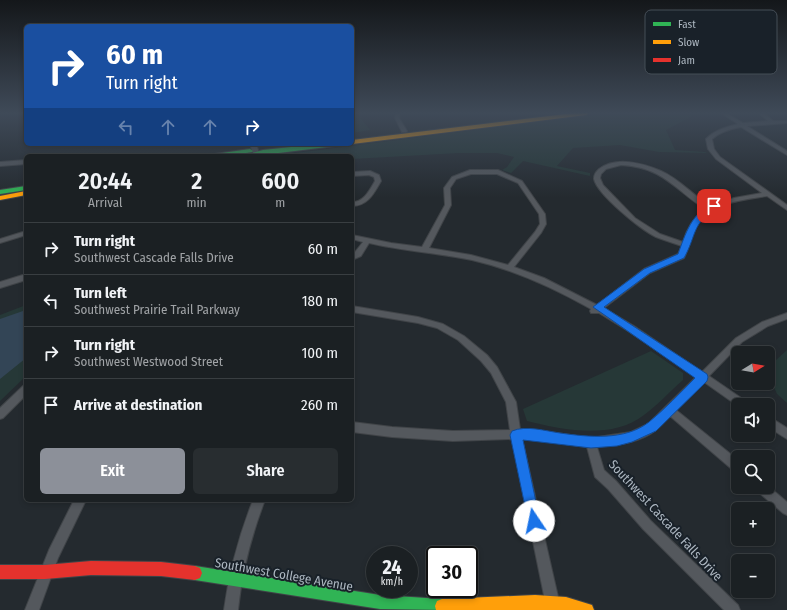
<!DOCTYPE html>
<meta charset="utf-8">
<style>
body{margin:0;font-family:"Fira Sans Condensed",sans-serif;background:#282d30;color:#f1f3f6;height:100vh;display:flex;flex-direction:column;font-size:15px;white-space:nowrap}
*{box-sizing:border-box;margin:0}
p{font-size:13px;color:#a0a3a6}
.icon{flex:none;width:22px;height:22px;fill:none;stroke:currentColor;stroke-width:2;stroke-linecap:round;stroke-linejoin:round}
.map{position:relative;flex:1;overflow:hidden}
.drawer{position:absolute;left:24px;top:154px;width:330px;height:348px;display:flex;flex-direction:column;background:#1b2023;border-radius:6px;box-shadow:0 2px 6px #0003,0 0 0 1px #393e41}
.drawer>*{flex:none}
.guide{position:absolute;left:24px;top:24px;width:330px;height:122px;border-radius:6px;box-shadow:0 2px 6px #0003,0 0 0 1px #393e41;background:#1a4fa0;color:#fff;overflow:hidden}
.needle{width:26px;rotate:79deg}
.tools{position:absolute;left:731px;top:346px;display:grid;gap:8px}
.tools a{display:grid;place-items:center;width:44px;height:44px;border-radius:6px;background:#1b2023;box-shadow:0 2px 6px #0003,0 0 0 1px #393e41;font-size:20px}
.speed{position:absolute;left:366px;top:546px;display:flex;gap:8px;font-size:20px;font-weight:700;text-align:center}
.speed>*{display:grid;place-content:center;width:52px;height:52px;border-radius:50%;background:#1b2023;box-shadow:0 2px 6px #0003,0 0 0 1px #393e41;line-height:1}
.speed small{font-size:10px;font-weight:400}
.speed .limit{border:2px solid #111;border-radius:6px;background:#fff;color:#111}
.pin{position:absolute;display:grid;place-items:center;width:34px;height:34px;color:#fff;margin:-17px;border-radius:8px;box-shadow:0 2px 6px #0006}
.me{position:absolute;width:44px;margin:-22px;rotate:349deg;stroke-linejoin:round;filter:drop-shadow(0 0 3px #0008)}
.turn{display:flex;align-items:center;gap:14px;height:84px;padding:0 16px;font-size:18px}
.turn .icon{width:52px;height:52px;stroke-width:2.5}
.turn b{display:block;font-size:28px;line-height:34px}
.lanes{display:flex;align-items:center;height:38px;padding:0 16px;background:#0003;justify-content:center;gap:20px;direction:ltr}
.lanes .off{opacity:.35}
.eta{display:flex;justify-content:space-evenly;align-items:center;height:68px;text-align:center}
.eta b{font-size:24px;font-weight:600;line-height:28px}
.primary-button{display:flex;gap:8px;margin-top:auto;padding:8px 16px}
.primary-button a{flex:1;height:46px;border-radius:6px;background:#8c9099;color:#fff;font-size:16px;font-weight:600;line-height:46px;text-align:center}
.primary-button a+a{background:#282d30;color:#f1f3f6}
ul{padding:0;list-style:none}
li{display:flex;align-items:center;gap:12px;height:52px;padding:0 16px;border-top:1px solid #393e41}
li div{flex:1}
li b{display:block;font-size:15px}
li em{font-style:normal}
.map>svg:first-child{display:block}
.green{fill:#263837}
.water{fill:#334556}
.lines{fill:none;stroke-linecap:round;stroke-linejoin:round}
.street-casing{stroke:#404448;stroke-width:2}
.fast-casing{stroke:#404448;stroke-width:2}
.slow-casing{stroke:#404448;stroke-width:2}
.jam-casing{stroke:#404448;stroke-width:2}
.street{fill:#54585d;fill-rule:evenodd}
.fast{fill:#30b455;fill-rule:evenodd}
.slow{fill:#ff9f0a;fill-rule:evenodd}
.jam{fill:#e5322d;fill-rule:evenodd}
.route{fill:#1a73e8;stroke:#114b97}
.labels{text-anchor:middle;stroke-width:4;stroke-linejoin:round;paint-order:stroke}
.near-street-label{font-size:13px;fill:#adb7c1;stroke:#192129}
.key{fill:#192129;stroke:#454e57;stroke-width:1}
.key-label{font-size:11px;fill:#adb7c1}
</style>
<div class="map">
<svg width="787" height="610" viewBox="0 0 787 610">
<rect width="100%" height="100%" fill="#242a2f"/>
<g class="green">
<path d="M352,113H357L370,130L352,133Z"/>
<path d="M608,113H698L666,130L675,150L705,152L707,153L659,152L620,145L573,148L557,166L590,173V176L523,161L511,173L502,170L507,167L514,157L497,153H459L352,159V156H272Z"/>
<path d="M26,305V376L0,401V315Z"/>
<path d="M787,350V403L777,394L773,385L775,361Z"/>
<path d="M651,351L683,373V380C670,391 658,405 644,415C612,440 563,430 527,421L523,409Z"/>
</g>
<path class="water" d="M23,311H26V358L0,379V319Z"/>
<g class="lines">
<defs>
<g id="street">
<path d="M396,113H400L399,118L407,131L406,132H402L395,118Z"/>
<path d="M721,113H726L743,123L768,121L759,113H764L773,121H787V123L747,126L787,151V155L741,127C730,129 720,132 712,139L714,149L720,157L787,205V210L767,196C741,200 708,203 695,228C690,238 689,248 684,258L650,273L604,308L634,326L702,372L736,338L762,322L787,313V319L768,326L742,342L709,376L747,402L749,405H738V406L704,382L676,410L738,460V472L734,471L670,416C665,421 661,426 656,430C640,443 617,445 597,447L604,470L616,481L651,521L738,605L740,610H724L643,529L608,489L595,477L587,447L529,439H522L561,610H547L512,439L453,441L392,437L352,432V422L392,427L453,431L510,430L506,402L491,373L481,361L458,340L437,328L418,323L352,312V306L418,317L443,324L464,336L487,355L497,367L516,402L520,429H529L591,438L631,432L648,424L696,377L628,331L599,313H591L590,311L591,309C554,288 515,270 472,260C438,253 403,251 369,243L361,256L352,260V255L355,252L363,242L352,239V235L391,243L422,247L445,205L444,188L452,177L470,170H498L522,181L545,214L546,224L541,233L514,267L544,278L597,305L644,269L678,254L682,246C673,243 664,240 656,237C641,230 597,194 594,179C594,174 596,172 599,169C616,156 643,163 661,171C679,179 693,195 710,206L734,198L762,193L716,159L708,149L706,139C715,130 726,127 738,124ZM621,165C663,167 674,189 705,209C694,217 687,228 683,242L660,234L635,218L603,185L600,178L601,174L606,169ZM471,174H497L518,183L539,214L540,224L535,232L508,265L471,255L429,248L451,205L450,188L456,179Z"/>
<path d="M250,144H256L260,156H254Z"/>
<path d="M26,160V164L0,166V162Z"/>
<path d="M370,171L379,175L381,181C374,193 368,206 352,206V202C364,202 369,191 375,181L374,177L369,175L352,176V172Z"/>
<path d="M26,231V235L0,243V239Z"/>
<path d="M26,274V280L0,288V282Z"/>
<path d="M26,385V395L3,418L0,419V408L23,386Z"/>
<path d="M768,416L787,428V439L768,427Z"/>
<path d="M768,486L787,502V515L783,513L757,491L755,487H768Z"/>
<path d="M74,500H86L58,558L39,610H25L49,550Z"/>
<path d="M253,500H265C251,536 242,572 238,610H224C229,572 239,536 253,500Z"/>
</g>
<g id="fast">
<path d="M319,144H338L335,146L253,156H241L263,150Z"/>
<path d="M250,149L253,151L252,152L228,156H212L215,154Z"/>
<path d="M26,186V190L0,194V190Z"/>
<path d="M195,566L380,595L442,599L447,601L449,606L448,610L380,609L195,580L190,578L188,573L190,568Z"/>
</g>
<g id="slow">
<path d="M574,113H589L586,115L352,144V140Z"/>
<path d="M26,191V195L0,200V196Z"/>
<path d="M535,595L566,597L592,605L594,610H436L435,606L437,601L442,599Z"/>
</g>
<path id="jam" d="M91,561L161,562L195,566L200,568L202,573L200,578L195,580L161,576L91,575L45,579H0V565H45Z"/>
</defs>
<use href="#street" class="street-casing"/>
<use href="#fast" class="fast-casing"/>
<use href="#slow" class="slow-casing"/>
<use href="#jam" class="jam-casing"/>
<use href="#street" class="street"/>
<use href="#fast" class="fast"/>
<use href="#slow" class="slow"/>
<use href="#jam" class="jam"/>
</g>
<linearGradient id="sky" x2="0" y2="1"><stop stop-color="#14171a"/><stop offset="0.57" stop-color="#3f4a58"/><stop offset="1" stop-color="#3f4a58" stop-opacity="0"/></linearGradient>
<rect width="787" height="198" fill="url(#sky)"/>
<path class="route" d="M714,204L717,205V208C691,224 697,235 684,258L650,273L604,307L707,374L708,377L707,381L656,431L632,442L617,446L591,448L523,440L540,521L538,525L534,527L529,525L510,435L512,431C526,425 546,431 560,433C588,437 625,441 649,422C665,409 680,393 695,378L593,307L644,269L678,254C685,235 692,211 714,204Z"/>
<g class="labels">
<g class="near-street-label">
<text transform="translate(666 520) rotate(47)" y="5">Southwest Cascade Falls Drive</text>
<text transform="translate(284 574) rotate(10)" y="5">Southwest College Avenue</text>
</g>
</g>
<rect x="645" y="10" width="132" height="64" rx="6" class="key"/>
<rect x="653" y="22" width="18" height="4" fill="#30b455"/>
<rect x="653" y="40" width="18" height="4" fill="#ff9f0a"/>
<rect x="653" y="58" width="18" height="4" fill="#e5322d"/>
<g class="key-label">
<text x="678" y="28">Fast</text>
<text x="678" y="46">Slow</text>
<text x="678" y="64">Jam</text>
</g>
</svg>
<div class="tools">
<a><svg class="needle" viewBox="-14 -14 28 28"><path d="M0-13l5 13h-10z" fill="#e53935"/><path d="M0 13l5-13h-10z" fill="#a0a3a6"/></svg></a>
<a><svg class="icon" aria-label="sound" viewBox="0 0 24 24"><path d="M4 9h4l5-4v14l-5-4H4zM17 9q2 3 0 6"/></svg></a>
<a><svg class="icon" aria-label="search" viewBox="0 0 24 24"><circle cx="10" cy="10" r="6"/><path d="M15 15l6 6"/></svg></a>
<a>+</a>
<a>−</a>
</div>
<div class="speed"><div>24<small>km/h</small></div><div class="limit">30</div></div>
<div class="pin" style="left:714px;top:206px;background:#d93025"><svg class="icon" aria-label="arrive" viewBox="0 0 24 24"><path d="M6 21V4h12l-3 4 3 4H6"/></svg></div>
<svg class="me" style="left:534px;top:521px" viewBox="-20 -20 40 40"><circle r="19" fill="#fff"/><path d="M0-13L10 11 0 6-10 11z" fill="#1a73e8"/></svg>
<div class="guide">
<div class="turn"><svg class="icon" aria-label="right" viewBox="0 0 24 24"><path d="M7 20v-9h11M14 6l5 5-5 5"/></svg><div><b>60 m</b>Turn right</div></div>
<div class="lanes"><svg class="icon off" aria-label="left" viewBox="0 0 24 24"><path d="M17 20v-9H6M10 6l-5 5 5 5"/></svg><svg class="icon off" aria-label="ahead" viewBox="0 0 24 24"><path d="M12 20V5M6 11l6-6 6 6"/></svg><svg class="icon off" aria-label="ahead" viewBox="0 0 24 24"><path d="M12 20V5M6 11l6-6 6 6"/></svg><svg class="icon" aria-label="right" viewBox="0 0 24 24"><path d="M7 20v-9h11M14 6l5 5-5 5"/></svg></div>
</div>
<section class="drawer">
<div class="eta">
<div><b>20:44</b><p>Arrival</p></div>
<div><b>2</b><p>min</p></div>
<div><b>600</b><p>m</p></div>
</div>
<ul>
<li><svg class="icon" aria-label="right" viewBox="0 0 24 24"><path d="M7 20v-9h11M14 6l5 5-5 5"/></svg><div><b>Turn right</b><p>Southwest Cascade Falls Drive</p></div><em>60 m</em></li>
<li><svg class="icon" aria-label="left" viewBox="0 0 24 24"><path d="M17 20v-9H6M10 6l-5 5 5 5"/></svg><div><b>Turn left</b><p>Southwest Prairie Trail Parkway</p></div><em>180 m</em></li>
<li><svg class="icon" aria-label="right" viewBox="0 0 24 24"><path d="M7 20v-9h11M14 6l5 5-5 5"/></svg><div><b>Turn right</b><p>Southwest Westwood Street</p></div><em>100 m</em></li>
<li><svg class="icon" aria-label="arrive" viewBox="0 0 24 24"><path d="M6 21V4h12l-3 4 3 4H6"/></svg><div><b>Arrive at destination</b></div><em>260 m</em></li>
</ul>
<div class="primary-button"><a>Exit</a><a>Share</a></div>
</section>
</div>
